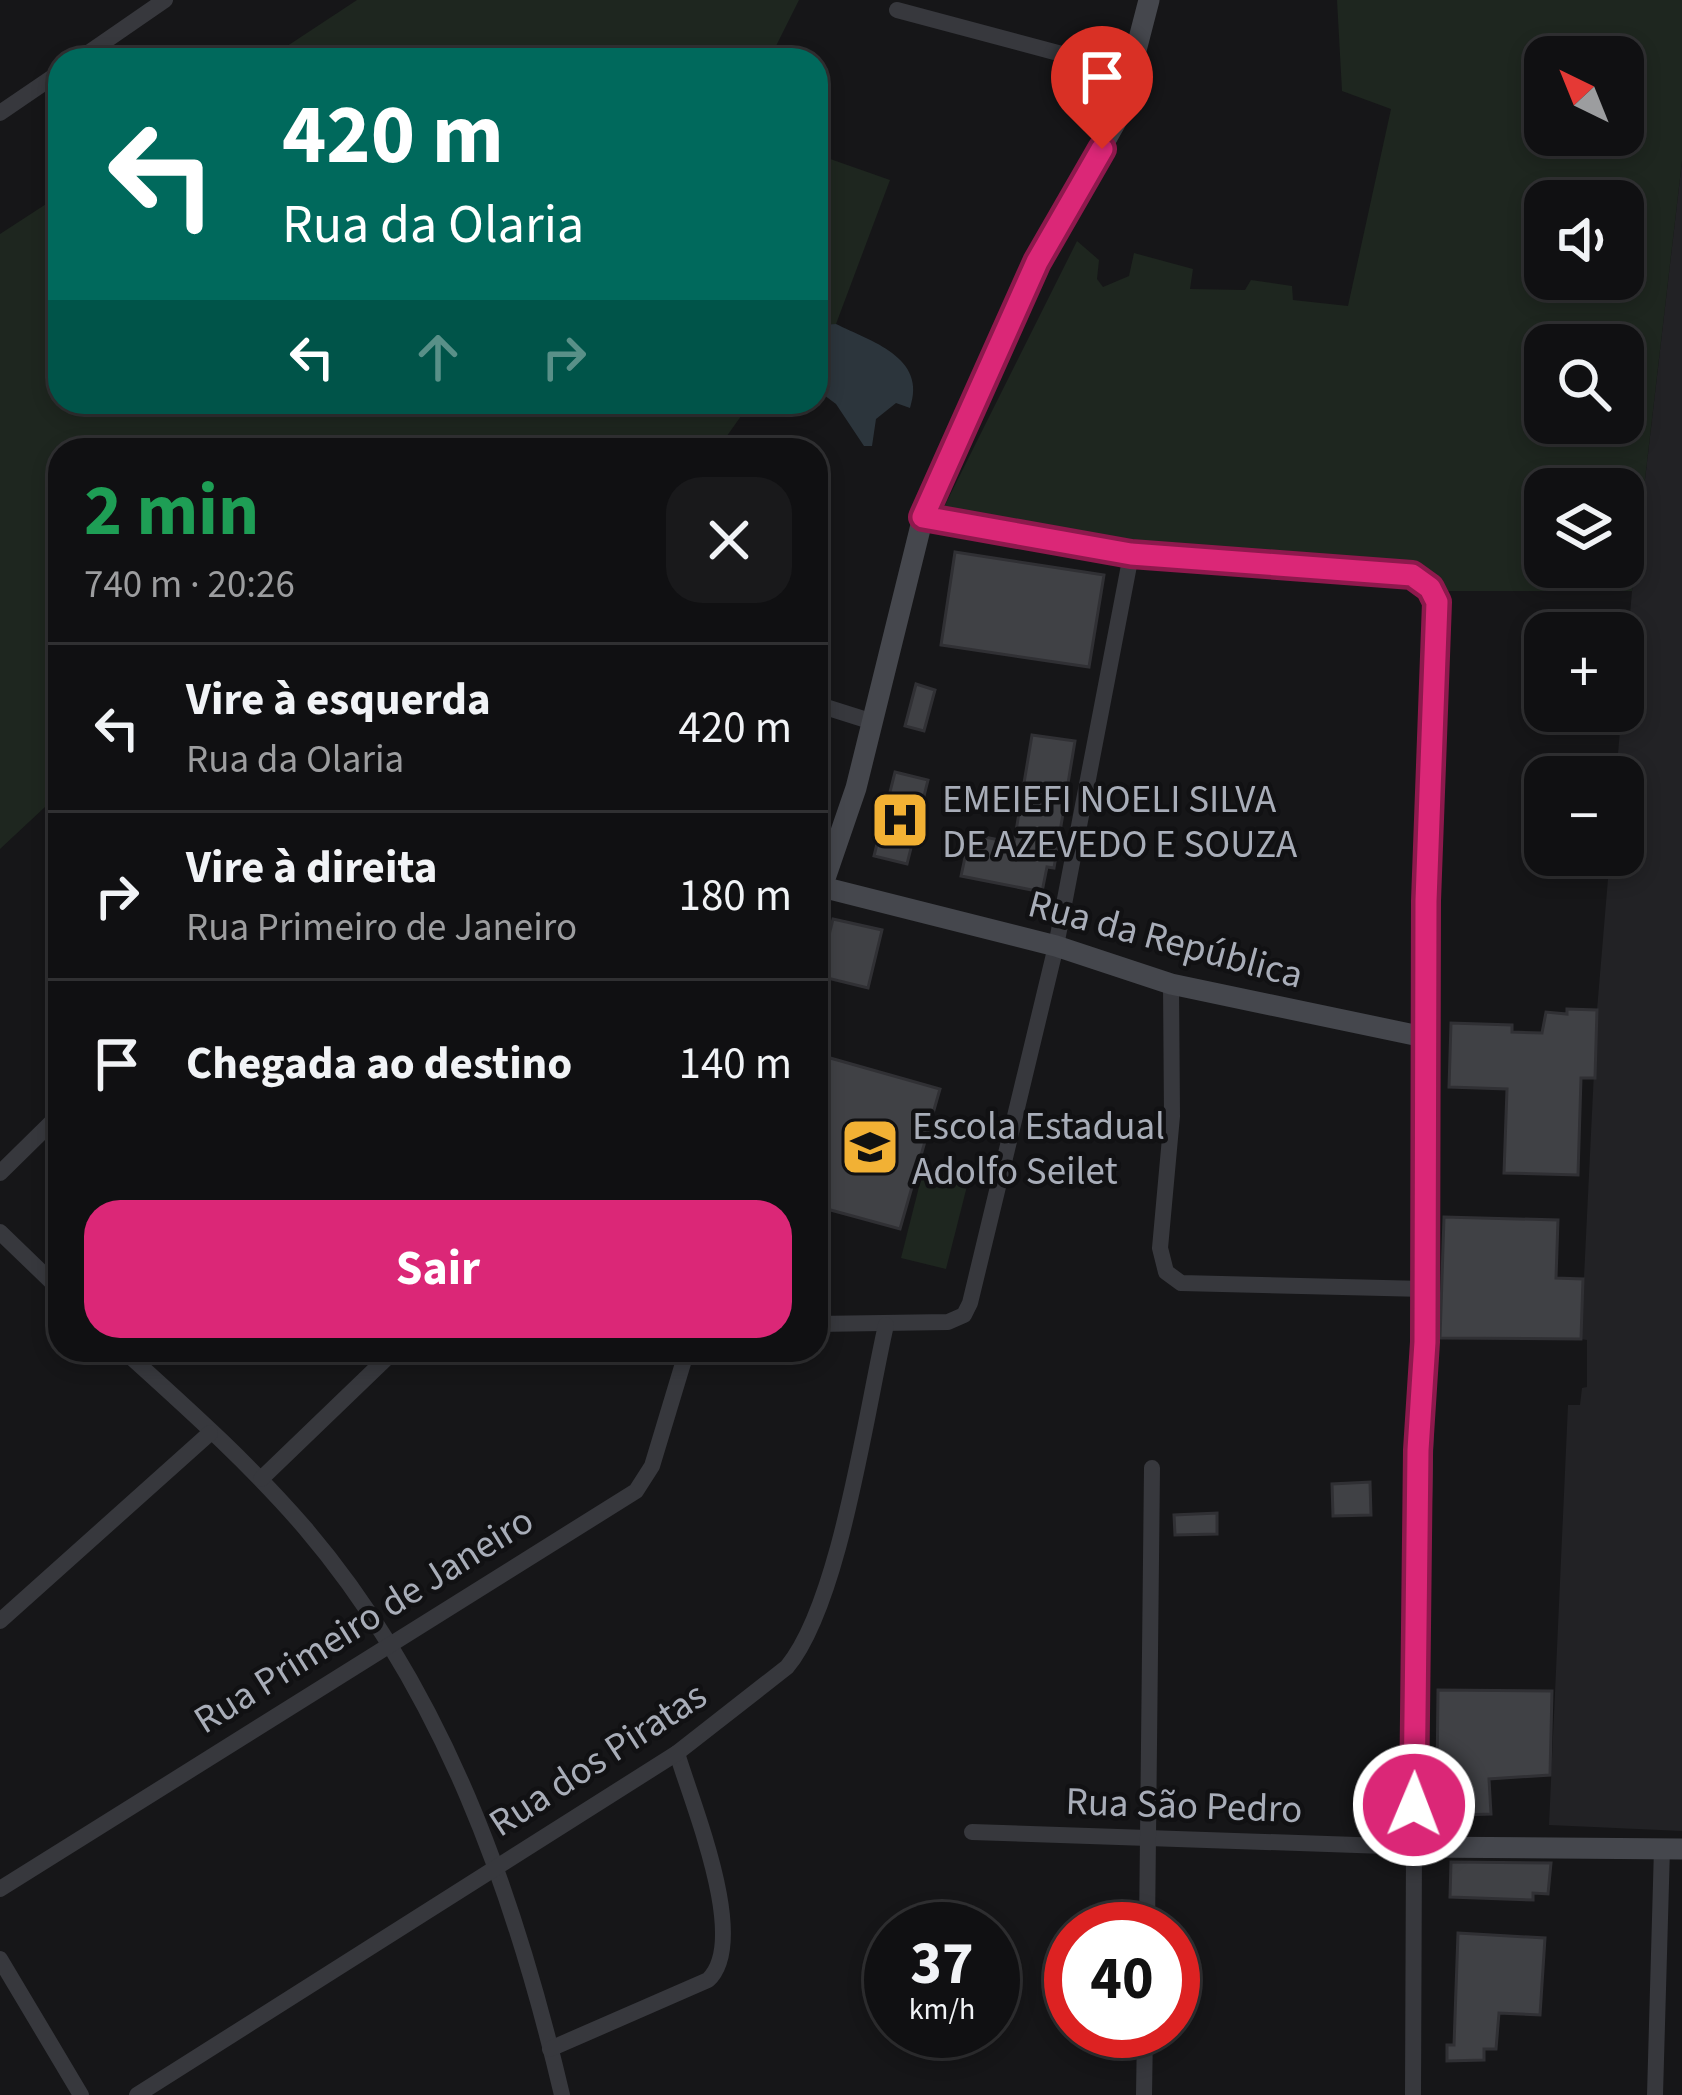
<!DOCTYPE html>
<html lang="pt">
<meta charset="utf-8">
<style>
body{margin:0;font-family:"Source Sans 3",sans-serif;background:#19191b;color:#f1f3f6;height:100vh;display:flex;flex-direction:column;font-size:45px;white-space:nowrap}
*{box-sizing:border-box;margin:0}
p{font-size:39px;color:#9c9d9f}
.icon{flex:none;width:66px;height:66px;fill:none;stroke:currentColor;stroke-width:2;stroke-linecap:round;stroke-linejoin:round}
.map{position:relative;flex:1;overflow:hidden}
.drawer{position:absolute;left:48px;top:438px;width:780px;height:924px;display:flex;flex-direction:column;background:#101012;border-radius:36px;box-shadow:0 6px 18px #0003,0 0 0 3px #303032}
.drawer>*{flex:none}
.banner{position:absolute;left:48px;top:48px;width:780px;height:366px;border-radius:36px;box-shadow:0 6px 18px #0003,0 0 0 3px #303032;background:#00695c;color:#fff;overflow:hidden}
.needle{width:78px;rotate:317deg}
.buttons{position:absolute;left:1524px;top:36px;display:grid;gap:24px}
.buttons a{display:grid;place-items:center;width:120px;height:120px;border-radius:24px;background:#101012;box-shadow:0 6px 18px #0003,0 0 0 3px #303032;font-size:60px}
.speed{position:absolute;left:864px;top:1902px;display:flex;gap:24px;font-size:60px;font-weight:700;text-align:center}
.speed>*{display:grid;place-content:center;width:156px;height:156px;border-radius:50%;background:#101012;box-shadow:0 6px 18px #0003,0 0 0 3px #303032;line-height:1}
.speed small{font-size:30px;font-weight:400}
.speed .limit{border:18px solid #d22;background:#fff;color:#111}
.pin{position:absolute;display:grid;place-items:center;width:102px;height:102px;color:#fff;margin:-123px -51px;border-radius:50% 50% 50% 0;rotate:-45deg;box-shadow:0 0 12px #0007}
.pin .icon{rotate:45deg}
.me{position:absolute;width:132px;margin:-66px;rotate:1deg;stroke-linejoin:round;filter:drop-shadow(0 0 9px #0008)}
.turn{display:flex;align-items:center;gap:42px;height:252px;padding:0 36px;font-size:54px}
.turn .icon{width:156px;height:156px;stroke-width:2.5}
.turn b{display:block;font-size:84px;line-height:102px}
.lanes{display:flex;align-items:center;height:114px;padding:0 36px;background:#0003;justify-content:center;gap:60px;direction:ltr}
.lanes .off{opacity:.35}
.round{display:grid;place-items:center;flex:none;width:126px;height:126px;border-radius:36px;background:#19191b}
.overview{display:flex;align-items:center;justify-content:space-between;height:204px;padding:0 36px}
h1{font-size:72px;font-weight:700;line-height:90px;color:#1e9e55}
.button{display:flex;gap:24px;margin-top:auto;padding:24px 36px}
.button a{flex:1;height:138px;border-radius:36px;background:#db2777;color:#fff;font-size:48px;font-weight:700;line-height:138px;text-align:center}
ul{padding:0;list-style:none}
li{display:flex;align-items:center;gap:36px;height:168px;padding:0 36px;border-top:3px solid #303032}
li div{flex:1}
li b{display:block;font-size:45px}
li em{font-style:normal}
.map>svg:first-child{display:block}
.built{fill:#222225}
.green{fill:#1e261f;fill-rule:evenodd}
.water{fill:#2c353c}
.building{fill:#404145;stroke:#303034;stroke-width:3}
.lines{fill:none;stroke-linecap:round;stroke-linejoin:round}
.street{stroke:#37383d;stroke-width:16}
.secondary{stroke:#45474d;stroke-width:21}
.route-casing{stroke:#8e194d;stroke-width:30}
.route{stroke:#db2777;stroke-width:21}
.labels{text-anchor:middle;stroke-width:9;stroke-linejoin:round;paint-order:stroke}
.poi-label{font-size:39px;fill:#a8adb8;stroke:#111113;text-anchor:start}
.street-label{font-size:39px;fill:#a8adb8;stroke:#111113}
</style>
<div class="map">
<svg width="1682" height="2095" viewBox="0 0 1682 2095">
<rect width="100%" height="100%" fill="#161618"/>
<path class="built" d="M1682,161V1831L1549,1825L1568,1405H1580L1582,1388L1587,1387V1340L1581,1339L1597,1010L1610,855H1623V777H1616L1632,591Z"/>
<g class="green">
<path d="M357,0H799L769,60H266Z"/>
<path d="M1337,0H1682V161L1632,591H1446L1431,575L1411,566L1134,541L942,511L1077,241L1099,260L1097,279L1103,287L1129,276L1134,253L1193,269L1190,289L1245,290L1251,280L1292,286L1293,300L1348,306L1391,109L1342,91ZM1545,57H1623V135H1545ZM1545,201H1623V279H1545ZM1545,345H1623V423H1545ZM1545,489H1623V567H1545Z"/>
<path d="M816,154L890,180L836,324L816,325Z"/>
<path d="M60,195V402H751L717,450H669L649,435L634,450H60V793L0,849V234Z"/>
<path d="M923,1171L968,1182L946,1269L901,1258Z"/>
</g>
<path class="water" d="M836,324C870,341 928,357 910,408L896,403L876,419L872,446H864L836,404L816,389V325Z"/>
<g class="building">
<path d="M955,552L1104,575L1089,667L941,645Z"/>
<path d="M916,684L935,690L924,731L905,726Z"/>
<path d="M1032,735L1075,741L1054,868L1047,867L1042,892L961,876L970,834L1014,843Z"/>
<path d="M895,772L928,780L907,864L874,856Z"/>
<path d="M833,919L882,930L868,988L819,976Z"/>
<path d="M1567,1009L1597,1010L1595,1078H1581L1578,1175L1504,1173L1507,1089L1449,1087L1451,1023L1512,1025V1032L1542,1033L1546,1012L1567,1014Z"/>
<path d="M816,1054L940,1089L900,1229L816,1206Z"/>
<path d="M1444,1217L1558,1220L1556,1278L1583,1279L1581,1339L1440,1338Z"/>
<path d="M1370,1482L1371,1515L1333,1516L1332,1484Z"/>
<path d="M1217,1513V1534L1175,1535L1174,1515Z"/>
<path d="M1438,1690L1552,1691L1550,1775L1489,1779L1491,1814L1461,1815L1460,1779H1437Z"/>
<path d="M1451,1862L1551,1863L1548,1894L1533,1893V1900L1450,1897Z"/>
<path d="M1458,1933L1545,1938L1540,2015L1499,2013L1496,2049H1484V2060L1447,2061V2045H1454Z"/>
</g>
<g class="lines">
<g class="street">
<path d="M897,10L1133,73"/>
<path d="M78,60L165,0"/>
<path d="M0,113L60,72"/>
<path d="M923,517L1131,555L1392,573C1411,575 1431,579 1436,600C1448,644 1431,755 1428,805C1423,882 1425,960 1424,1037"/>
<path d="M816,704L873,722"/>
<path d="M816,909L822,887"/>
<path d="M1171,984L1172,1116L1160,1248L1166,1272L1181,1283L1425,1289"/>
<path d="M0,1173L60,1114"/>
<path d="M0,1232L60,1290"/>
<path d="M816,1324L948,1322L964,1315L970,1303L1056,946L1131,555"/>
<path d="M123,1350C186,1407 250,1464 305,1528C443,1690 514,1891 562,2095"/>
<path d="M261,1479L395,1350"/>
<path d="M0,1621L210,1433"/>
<path d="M972,1832L1414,1847L1413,2095"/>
<path d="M0,1889L636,1491L652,1466L687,1350"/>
<path d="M1147,1929L1152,1468"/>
<path d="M0,1959L81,2095"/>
<path d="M550,2049L708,1980C750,1941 692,1804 677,1753"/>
<path d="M137,2095L677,1753L787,1667C840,1603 866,1412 886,1325"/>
<path d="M1144,2095L1145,2031"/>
<path d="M1655,2095L1662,1848"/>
</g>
<path class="secondary" d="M1149,0L1119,116L1037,262L923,517L856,788L822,887L1056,946L1171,984L1424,1037L1425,1341L1414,1847L1682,1849"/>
</g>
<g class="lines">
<defs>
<path id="route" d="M1102,149L1037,262L923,517L1131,554L1412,575L1430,588L1437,602L1426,901L1425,1342L1418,1450L1414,1805"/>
</defs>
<use href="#route" class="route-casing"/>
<use href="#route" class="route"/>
</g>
<defs>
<symbol id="hospital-square" viewBox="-11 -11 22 22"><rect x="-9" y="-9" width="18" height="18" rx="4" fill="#f2b134" stroke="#111113"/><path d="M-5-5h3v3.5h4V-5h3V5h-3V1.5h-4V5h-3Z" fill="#111"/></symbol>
<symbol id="school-square" viewBox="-11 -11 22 22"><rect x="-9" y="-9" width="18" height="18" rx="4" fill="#f2b134" stroke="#111113"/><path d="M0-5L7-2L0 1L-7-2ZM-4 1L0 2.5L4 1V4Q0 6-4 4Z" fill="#111"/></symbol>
</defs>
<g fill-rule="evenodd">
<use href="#hospital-square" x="867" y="787" width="66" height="66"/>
<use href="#school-square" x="837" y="1114" width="66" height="66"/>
</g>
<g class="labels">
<g class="poi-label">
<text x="942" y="812">EMEIEFI NOELI SILVA<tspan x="942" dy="45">DE AZEVEDO E SOUZA</tspan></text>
<text x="912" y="1139">Escola Estadual<tspan x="912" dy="45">Adolfo Seilet</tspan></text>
</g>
<g class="street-label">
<text transform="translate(1166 938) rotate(15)" y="14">Rua da República</text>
<text transform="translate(363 1619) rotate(-32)" y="14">Rua Primeiro de Janeiro</text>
<text transform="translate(597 1758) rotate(-33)" y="14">Rua dos Piratas</text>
<text transform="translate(1184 1804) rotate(2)" y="14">Rua São Pedro</text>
</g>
</g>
</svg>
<div class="buttons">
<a><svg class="needle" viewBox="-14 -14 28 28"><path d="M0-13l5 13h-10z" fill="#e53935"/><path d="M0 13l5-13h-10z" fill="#9c9d9f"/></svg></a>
<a><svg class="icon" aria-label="sound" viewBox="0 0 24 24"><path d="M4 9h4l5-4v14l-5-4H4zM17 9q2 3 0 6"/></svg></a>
<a><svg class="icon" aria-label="search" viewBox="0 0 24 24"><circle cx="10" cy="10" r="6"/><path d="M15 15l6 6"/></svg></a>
<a><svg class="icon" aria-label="layers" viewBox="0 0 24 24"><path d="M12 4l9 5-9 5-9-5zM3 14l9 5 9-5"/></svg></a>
<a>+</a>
<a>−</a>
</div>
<div class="speed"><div>37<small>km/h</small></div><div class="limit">40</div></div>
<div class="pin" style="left:1102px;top:149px;background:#d93025"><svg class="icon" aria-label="arrive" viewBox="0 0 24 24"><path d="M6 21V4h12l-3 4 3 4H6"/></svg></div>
<svg class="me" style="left:1414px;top:1805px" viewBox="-20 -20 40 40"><circle r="17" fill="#db2777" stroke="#fff" stroke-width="3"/><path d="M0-11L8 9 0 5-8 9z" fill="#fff"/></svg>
<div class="banner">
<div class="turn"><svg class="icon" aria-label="left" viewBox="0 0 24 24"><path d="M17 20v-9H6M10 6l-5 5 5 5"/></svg><div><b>420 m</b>Rua da Olaria</div></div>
<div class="lanes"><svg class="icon" aria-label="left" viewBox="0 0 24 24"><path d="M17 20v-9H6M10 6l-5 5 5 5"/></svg><svg class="icon off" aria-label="ahead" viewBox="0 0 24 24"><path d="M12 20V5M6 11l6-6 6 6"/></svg><svg class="icon off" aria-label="right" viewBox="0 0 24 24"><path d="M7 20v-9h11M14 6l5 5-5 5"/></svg></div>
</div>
<section class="drawer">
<div class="overview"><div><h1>2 min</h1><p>740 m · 20:26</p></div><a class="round"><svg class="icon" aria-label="close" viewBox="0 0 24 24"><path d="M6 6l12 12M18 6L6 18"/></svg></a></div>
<ul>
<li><svg class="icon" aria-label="left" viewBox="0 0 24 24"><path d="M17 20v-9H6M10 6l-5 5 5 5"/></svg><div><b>Vire à esquerda</b><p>Rua da Olaria</p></div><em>420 m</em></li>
<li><svg class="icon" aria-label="right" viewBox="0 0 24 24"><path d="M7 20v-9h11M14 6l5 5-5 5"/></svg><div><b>Vire à direita</b><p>Rua Primeiro de Janeiro</p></div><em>180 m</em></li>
<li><svg class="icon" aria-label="arrive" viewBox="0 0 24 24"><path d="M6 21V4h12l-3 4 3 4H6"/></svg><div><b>Chegada ao destino</b></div><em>140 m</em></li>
</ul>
<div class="button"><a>Sair</a></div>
</section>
</div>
